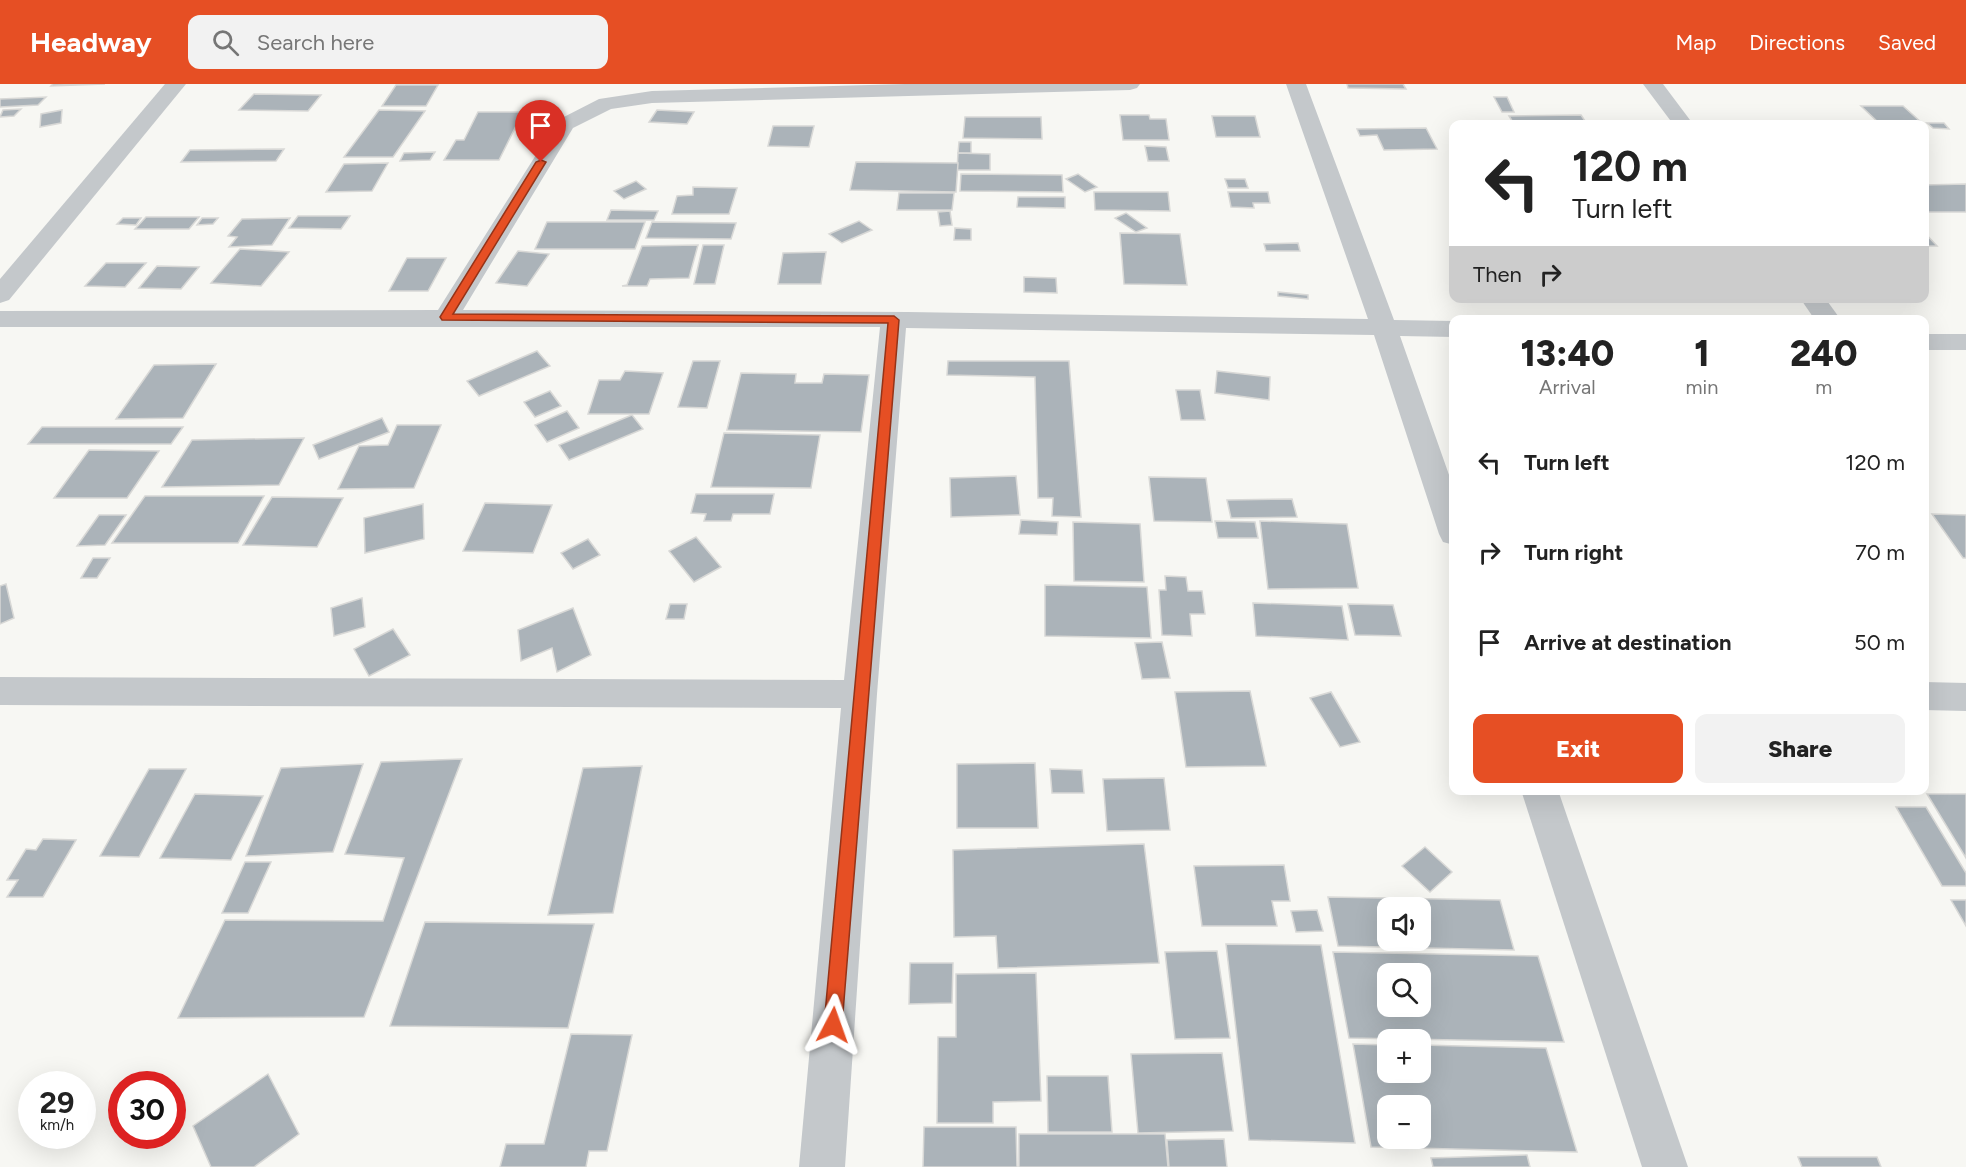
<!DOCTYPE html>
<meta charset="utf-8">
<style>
body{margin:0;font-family:Figtree,sans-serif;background:#f2f2f2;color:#222;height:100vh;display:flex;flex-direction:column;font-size:22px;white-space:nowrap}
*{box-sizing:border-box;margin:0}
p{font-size:20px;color:#767676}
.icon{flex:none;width:33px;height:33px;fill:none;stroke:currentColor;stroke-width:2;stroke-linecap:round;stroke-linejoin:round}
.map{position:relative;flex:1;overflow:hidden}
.side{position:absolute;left:1449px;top:231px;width:480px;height:480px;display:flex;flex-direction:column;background:#fff;border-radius:12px;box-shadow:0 6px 24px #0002}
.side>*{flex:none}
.guide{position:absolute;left:1449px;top:36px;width:480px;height:183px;border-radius:12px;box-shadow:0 6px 24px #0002;background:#fff;color:#222;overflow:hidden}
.buttons{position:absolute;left:1377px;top:813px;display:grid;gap:12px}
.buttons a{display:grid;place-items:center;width:54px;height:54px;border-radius:12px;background:#fff;box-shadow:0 6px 24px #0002;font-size:30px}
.speed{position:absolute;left:18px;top:987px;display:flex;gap:12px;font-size:30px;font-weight:700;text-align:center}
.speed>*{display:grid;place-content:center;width:78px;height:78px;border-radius:50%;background:#fff;box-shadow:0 6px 24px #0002;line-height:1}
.speed small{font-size:15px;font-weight:400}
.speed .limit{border:9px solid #d22;background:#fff;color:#111}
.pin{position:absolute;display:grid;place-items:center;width:51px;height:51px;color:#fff;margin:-62px -26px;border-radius:50% 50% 50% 0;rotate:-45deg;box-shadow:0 0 6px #0007}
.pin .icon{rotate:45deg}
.me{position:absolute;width:66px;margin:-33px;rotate:4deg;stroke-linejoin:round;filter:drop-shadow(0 0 4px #0008)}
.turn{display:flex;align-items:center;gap:21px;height:126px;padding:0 24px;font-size:27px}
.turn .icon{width:78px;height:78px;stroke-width:2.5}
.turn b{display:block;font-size:42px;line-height:51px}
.then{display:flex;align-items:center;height:57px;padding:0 24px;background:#0003;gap:12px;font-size:22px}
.eta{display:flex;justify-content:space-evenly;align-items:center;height:102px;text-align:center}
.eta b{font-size:36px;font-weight:800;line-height:42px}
.primary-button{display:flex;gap:12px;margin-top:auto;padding:12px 24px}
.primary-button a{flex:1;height:69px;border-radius:12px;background:#e64f24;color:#fff;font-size:24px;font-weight:800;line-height:69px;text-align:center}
.primary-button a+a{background:#f2f2f2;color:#222}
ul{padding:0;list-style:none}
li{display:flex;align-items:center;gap:18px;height:90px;padding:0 24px}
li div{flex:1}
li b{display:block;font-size:22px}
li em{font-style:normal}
header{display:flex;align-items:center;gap:36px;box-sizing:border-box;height:84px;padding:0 30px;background:#e64f24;color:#fff}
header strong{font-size:28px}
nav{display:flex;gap:33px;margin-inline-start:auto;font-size:21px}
.search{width:420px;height:54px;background:#f2f2f2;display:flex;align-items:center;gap:15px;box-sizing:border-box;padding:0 21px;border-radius:12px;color:#767676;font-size:22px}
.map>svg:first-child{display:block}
.building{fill:#abb3b9;stroke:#d8d8d6;stroke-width:1.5;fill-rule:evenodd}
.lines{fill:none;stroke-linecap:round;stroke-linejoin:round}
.minor{fill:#c4c8cb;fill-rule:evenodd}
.route{fill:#e64f24;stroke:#963317;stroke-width:1.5}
</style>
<header>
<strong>Headway</strong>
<div class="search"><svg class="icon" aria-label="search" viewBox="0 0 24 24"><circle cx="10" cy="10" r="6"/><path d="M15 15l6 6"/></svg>Search here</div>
<nav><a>Map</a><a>Directions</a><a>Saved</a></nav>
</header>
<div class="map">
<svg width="1966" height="1083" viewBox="0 0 1966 1083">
<rect width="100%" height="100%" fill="#f7f7f3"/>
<g class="building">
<path d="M53,0H105L51,2Z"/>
<path d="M1347,0H1403L1406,5L1348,4Z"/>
<path d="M396,1H438L426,22H382Z"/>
<path d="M254,10L321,11L308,27L239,26Z"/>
<path d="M46,13L38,21L0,23V15Z"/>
<path d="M1494,13H1507L1514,28H1502Z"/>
<path d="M1861,22H1903L1923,40H1880Z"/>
<path d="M21,25L14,32L0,33L3,26Z"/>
<path d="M62,26L61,39L40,43L41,30Z"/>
<path d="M379,26L425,27L393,73H344Z"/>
<path d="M657,26L694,28L687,40L649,38Z"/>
<path d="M478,28H523L499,76H444L456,56H464Z"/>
<path d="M1120,31H1149L1150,35H1166L1169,56H1123Z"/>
<path d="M1581,31L1587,40H1514L1509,32Z"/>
<path d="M1212,32H1255L1260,53H1216Z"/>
<path d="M965,33H1041L1042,55L963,54Z"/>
<path d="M1927,39H1944L1949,45L1933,44Z"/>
<path d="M773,42H814L809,63L768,62Z"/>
<path d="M1426,44L1437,65L1384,66L1377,51L1360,52L1357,45Z"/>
<path d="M959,58H971V69H958Z"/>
<path d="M1145,62L1166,63L1169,77H1148Z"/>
<path d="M284,65L276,77L181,78L190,66Z"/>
<path d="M435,68L430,76L400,77L404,69Z"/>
<path d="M958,69L990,70V86H957Z"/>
<path d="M856,78L958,79L956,108L850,106Z"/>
<path d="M388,79L372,107L326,108L344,80Z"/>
<path d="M961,90L1062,91L1063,108L960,107Z"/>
<path d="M1078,90L1097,103L1085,108L1066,95Z"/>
<path d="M1225,95H1245L1248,104H1228Z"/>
<path d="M636,97L646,105L624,115L614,107Z"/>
<path d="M1966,100V128H1924V101Z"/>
<path d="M693,103L737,104L729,130H672L677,112L693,111Z"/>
<path d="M1094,108H1168L1170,127L1095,126Z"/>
<path d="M1228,108H1268L1270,119H1253L1254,124L1231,123Z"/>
<path d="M899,109H954L952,126H897Z"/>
<path d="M1018,113H1065V124L1017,123Z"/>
<path d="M611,126L658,127L654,136H607Z"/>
<path d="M950,127L952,141L940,142L938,128Z"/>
<path d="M1126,129L1147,144L1136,148L1115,134Z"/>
<path d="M298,132H350L341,145L289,144Z"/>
<path d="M146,133H199L189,145H135Z"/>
<path d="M123,134H141L136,141L117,140Z"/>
<path d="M202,134H218L213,140L197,141Z"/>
<path d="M290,134L272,161L229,163L237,153L228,152L242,135Z"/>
<path d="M859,137L872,146L842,159L829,150Z"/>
<path d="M547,138H645L635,165H535Z"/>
<path d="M652,138L736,139L731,155L646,154Z"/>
<path d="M955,144L971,145V156H954Z"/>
<path d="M1924,148L1937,162H1924Z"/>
<path d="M1120,149L1180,150L1187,201L1124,200Z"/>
<path d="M1298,159L1300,167H1266L1264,160Z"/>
<path d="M698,161L689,194L650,195L647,202H622L627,201L642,162Z"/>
<path d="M703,161H724L715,200H694Z"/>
<path d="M240,165L289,168L261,202L211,199Z"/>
<path d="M518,167L549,170L527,202L496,199Z"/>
<path d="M826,168L821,200H778L783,169Z"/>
<path d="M407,174H446L428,207H389Z"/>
<path d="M106,179H146L125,203L85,202Z"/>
<path d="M157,182L199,183L181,205L139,204Z"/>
<path d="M1024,193L1056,194L1057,209L1024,208Z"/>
<path d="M1278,208L1308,211V215L1278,212Z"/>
<path d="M537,267L550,282L479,312L467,297Z"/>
<path d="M693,277H720L707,324L678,323Z"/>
<path d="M948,277H1069L1081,433L1052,432L1053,414H1038L1035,293L947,291Z"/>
<path d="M216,280L183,334L116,335L154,281Z"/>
<path d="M625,287L663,289L649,330H588L599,296H620Z"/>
<path d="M1217,287L1270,293L1269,316L1215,309Z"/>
<path d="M741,289L796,290L795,299H822L824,290L869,291L861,348L727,346Z"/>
<path d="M1176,306H1200L1205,336H1181Z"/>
<path d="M550,307L561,322L535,333L524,318Z"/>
<path d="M567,327L579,344L547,358L535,341Z"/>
<path d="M632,331L643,345L569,376L559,361Z"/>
<path d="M382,334L389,348L319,375L313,361Z"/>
<path d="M397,341H441L414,404L338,405L359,362L388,361Z"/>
<path d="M42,343H183L171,360H28Z"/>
<path d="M724,349L820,351L811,404L711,403Z"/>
<path d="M304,354L279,401L162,403L192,356Z"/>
<path d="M89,366L159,367L127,414H54Z"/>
<path d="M1016,392L1020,431L951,433L950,394Z"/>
<path d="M1149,393L1206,394L1212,438L1154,437Z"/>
<path d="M696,410H774L770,430H733L731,437H704L706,430L691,429Z"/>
<path d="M145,412H264L238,459H112Z"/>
<path d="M272,413L343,414L317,463L243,461Z"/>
<path d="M1292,415L1297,433L1231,434L1227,416Z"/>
<path d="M485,419L552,421L533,469L463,467Z"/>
<path d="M423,420L424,455L365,469L364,434Z"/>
<path d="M1932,430L1966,431V474H1963Z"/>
<path d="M99,431H126L105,461L77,462Z"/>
<path d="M1021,436L1058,438L1057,451L1019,450Z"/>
<path d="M1215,437L1255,438L1258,454H1218Z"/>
<path d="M1260,437L1347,440L1358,504L1268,505Z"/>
<path d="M1073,438L1140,440L1144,498L1074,497Z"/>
<path d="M696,453L721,483L694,498L669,467Z"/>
<path d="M588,455L600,471L573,485L561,469Z"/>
<path d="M93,474H110L97,494H81Z"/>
<path d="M1165,492L1186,493L1188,507H1202L1205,530H1190L1192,552L1162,551L1159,506H1166Z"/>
<path d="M6,500L14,534L0,540V502Z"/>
<path d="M1045,501L1147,503L1151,554L1045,552Z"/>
<path d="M362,514L365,543L334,552L331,524Z"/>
<path d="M1253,519L1342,522L1348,556L1256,552Z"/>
<path d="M670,520H687L684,535H666Z"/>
<path d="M1348,520L1393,521L1401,552L1355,551Z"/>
<path d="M573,524L591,571L557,588L552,564L521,577L518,546Z"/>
<path d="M393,545L410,571L369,592L354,565Z"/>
<path d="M1162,558L1170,594L1142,595L1135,559Z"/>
<path d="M1250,607L1266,682L1186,683L1175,608Z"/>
<path d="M1331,608L1360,658L1340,663L1310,614Z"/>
<path d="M462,675L364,933L178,934L225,836L383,837L404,774L345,770L381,678Z"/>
<path d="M1035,679L1038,744H957V680Z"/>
<path d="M363,680L333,768L246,772L281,684Z"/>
<path d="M642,682L613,829L548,831L583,684Z"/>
<path d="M149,685H186L139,773L100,772Z"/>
<path d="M1050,685L1082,686L1084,709H1052Z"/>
<path d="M1164,694L1170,746L1107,747L1103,695Z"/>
<path d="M195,710L263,712L231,776L160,774Z"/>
<path d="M1927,710H1966V774Z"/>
<path d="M1896,723H1926L1966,789V802H1942Z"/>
<path d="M43,755L76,756L43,813H7L18,796H7L26,765L36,766Z"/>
<path d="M1144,760L1159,879L998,884L996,852L954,853L953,766Z"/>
<path d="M1425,763L1452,788L1430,808L1402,782Z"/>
<path d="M245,778H271L248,829H222Z"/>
<path d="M1284,781L1290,817H1272L1277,842H1202L1194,782Z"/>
<path d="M1328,813L1500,816L1514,866L1338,862ZM1388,824H1420V856H1388Z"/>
<path d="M1951,816H1966V842Z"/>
<path d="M1317,826L1323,847L1296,848L1291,827Z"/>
<path d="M425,838L594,840L568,944L390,942Z"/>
<path d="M1226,860L1321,861L1355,1059L1249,1056Z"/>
<path d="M1217,867L1230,954L1175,955L1165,868Z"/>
<path d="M1333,868L1538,872L1564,958L1349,954ZM1388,890H1420V922H1388Z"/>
<path d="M910,879H953L952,919L909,920Z"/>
<path d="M1036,889L1041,1017L993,1018V1039H937L938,953H956V890Z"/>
<path d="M571,950L632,951L607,1067H589L586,1083H500L506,1060H544Z"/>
<path d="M1353,960L1388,961V988H1420V961L1546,964L1577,1068L1371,1063ZM1388,1022H1420V1054H1388Z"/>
<path d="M1222,969L1233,1047L1138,1049L1131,970Z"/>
<path d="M268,990L299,1050L254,1083H211L193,1042Z"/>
<path d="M1047,992H1108L1112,1048H1048Z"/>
<path d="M924,1043H1016L1017,1083H923Z"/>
<path d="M1019,1050H1165L1168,1083H1019Z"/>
<path d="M1224,1055L1227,1083H1169L1167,1056Z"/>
<path d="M1527,1071L1530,1083H1433L1431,1074Z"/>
<path d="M1798,1073H1877L1881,1083H1802Z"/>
</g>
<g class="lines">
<g class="minor">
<path d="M165,0H186L9,216L0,219V195Z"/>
<path d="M905,0H1140L1137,4L1130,6L652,19L611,25L573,44L463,226L908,228L1368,235L1286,0H1306L1394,236L1454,237V253L1400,252L1454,405V461L1443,458L1439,450L1374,251L906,244L877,610L845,1083H799L841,624L0,621V593L844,596L880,243H0V227L438,226L558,36L599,15L652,7Z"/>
<path d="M1643,0H1663L1693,40H1673Z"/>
<path d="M1800,214H1825L1841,236H1815Z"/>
<rect x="1924" y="250" width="42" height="16"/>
<path d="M1924,598L1966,599V627L1924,626Z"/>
<path d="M1521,706H1558L1688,1083H1642Z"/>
</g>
</g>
<path class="route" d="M541,76L546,78L453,230L894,232L899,236L842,941L839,947L833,950L827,947L824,941L888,239L442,236L440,233L536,78Z"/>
</svg>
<div class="buttons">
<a><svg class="icon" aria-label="sound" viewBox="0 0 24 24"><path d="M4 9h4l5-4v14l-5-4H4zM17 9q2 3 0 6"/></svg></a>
<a><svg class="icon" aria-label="search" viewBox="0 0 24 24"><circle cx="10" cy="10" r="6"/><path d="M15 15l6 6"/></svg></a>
<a>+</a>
<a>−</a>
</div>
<div class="speed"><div>29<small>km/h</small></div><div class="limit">30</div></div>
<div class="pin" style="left:541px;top:78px;background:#d93025"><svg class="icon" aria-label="arrive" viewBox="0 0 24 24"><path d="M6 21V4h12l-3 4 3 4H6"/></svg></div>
<svg class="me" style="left:833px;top:941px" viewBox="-20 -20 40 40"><path d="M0-17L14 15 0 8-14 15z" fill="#e64f24" stroke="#fff" stroke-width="4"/></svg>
<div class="guide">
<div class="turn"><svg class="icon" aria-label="left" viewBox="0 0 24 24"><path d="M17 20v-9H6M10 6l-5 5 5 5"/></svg><div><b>120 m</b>Turn left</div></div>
<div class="then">Then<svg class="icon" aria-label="right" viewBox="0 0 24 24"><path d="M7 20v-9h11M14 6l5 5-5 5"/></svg></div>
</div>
<section class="side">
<div class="eta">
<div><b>13:40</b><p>Arrival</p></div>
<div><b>1</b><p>min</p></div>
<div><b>240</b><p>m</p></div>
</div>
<ul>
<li><svg class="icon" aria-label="left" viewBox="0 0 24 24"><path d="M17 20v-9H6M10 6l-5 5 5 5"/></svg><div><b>Turn left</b></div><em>120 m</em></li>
<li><svg class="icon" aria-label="right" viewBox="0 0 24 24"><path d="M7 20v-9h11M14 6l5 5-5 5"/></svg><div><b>Turn right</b></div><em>70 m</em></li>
<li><svg class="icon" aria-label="arrive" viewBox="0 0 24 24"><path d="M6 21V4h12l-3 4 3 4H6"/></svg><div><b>Arrive at destination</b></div><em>50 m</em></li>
</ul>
<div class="primary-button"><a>Exit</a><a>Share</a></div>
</section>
</div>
